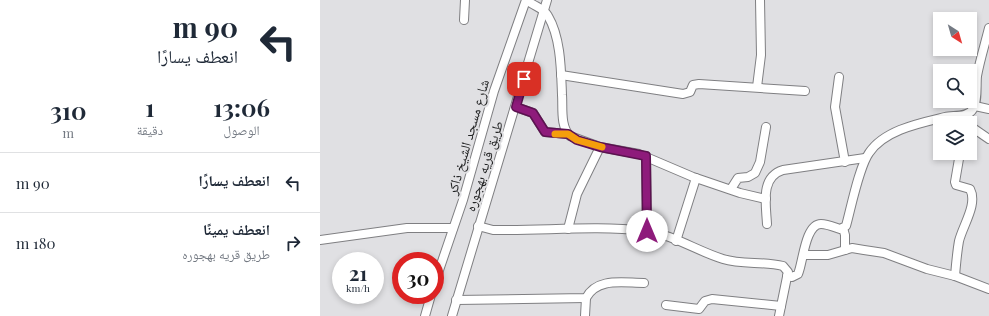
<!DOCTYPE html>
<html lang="ar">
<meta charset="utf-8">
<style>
body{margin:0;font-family:"Playfair Display","Noto Naskh Arabic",serif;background:#f6f6f7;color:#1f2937;direction:rtl;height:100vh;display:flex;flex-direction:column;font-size:15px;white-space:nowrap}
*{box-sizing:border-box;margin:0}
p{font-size:13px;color:#747a83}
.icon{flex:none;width:22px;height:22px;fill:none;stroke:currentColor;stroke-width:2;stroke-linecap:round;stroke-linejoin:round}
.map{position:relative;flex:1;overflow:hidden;direction:ltr}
.panel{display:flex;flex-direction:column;background:#fff;width:320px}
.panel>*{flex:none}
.banner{background:#fff;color:#1f2937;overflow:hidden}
.needle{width:26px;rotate:143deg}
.tools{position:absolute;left:613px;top:12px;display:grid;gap:8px}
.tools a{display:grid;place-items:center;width:44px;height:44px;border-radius:0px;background:#fff;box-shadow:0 2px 6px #0003;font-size:20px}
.speed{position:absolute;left:12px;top:252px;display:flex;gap:8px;font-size:20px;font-weight:700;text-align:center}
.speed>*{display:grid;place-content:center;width:52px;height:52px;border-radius:50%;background:#fff;box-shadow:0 2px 6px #0003;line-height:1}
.speed small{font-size:10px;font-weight:400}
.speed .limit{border:6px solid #d22;background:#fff;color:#111}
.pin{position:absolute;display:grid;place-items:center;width:34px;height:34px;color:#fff;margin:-17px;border-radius:8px;box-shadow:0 2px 6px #0006}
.me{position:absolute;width:44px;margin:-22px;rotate:0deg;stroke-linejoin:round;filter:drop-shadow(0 0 3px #0008)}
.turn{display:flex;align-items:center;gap:14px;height:84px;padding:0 16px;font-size:18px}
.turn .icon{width:52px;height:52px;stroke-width:2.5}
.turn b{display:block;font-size:28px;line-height:34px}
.eta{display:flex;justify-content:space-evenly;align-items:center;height:68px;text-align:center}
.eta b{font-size:24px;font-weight:700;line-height:28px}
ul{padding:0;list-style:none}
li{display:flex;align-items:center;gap:12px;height:60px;padding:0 16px;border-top:1px solid #e0e1e3}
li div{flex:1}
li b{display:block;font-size:15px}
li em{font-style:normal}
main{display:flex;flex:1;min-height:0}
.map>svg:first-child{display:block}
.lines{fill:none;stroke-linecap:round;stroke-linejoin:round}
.minor-casing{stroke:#7f7f82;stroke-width:10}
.minor{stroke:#fff;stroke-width:8}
.route-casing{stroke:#5c1250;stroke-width:10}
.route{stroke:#8e1b7b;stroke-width:7}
.slow{stroke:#f59e0b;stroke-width:7}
.labels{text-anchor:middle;stroke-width:4;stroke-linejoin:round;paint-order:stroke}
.street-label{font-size:14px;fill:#232425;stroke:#e0e0e3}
</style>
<main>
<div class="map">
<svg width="669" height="316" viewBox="0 0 669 316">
<rect width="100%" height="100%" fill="#e0e0e3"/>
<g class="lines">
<defs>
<g id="minor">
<path d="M207,0C214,7 223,7 228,16C241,38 241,70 242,95C243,108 240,126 250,136L280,147L319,154L373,177L420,193L446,199"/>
<path d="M144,20L145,0"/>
<path d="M241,75L363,94L370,92L373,85L379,84L485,91"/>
<path d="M519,77L515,107L525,162"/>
<path d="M437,87L441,55L440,0"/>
<path d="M655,106L669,109"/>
<path d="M196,107L213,113L225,132L247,134"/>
<path d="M650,126L669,139"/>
<path d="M326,156L327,231"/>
<path d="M411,189L418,178L428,177L435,173L440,162L446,127"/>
<path d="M447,224C446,204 440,177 463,170L545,158"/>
<path d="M158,226L173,230C224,231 275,225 325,231C352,234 377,251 403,259C422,265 443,261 463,266L468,272L459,316"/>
<path d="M523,228L525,235V250"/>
<path d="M248,229L257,194L280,147"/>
<path d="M0,240L87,228H133"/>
<path d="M356,241L376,178"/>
<path d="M484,255H508L532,248L544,250L564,253L607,269L635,276L669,289"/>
<path d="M467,276L472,277L478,274C483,263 485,224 501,224C507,224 514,227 520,229L526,226C531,208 539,167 549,153C564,130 600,123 625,117C633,115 648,118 653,109C658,101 656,86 657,76C660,60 665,44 669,28"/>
<path d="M635,276C636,264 637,252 639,241C643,225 658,204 650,189L636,185L635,182L640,153"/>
<path d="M115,282L143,200L174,91L206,0"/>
<path d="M136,300L266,298C277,277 303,283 324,283"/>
<path d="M346,305L379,309L385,301L392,299L461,306"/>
<path d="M105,316L111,295"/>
<path d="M132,316L227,0"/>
<path d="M265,316L266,298"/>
</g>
</defs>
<use href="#minor" class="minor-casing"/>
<use href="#minor" class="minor"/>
</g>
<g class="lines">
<defs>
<path id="route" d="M204,79L196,107L213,113L225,132L248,134L257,140L280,147L326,156L327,231"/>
</defs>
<use href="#route" class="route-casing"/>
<use href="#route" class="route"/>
<path class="slow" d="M235,134H248L257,140L282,147"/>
</g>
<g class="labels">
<g class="street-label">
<text transform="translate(148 137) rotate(-74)" y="5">شارع مسجد الشيخ ذاكر</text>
<text transform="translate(164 166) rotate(-72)" y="5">طريق قريه بهجوره</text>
</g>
</g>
</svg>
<div class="tools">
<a><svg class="needle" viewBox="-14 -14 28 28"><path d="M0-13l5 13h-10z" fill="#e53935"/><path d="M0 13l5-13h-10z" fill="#747a83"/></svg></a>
<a><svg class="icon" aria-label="search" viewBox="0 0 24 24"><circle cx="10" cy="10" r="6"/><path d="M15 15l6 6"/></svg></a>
<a><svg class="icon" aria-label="layers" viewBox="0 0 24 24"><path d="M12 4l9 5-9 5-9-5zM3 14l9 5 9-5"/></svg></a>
</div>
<div class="speed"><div>21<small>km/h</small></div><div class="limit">30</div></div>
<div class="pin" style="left:204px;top:79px;background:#d93025"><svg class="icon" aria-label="arrive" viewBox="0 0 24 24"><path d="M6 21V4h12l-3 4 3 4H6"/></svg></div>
<svg class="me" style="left:327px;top:231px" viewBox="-20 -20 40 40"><circle r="19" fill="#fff"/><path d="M0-13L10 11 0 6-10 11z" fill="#8e1b7b"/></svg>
</div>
<section class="panel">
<div class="banner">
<div class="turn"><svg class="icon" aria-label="left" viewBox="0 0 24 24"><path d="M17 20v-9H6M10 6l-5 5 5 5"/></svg><div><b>90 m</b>انعطف يسارًا</div></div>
</div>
<div class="eta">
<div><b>13:06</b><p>الوصول</p></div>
<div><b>1</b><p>دقيقة</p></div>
<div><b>310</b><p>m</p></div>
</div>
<ul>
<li><svg class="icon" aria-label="left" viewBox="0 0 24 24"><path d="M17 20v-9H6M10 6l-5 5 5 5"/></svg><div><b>انعطف يسارًا</b></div><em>90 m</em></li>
<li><svg class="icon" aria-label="right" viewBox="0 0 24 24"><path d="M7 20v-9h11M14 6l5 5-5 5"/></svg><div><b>انعطف يمينًا</b><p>طريق قريه بهجوره</p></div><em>180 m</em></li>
</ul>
</section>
</main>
